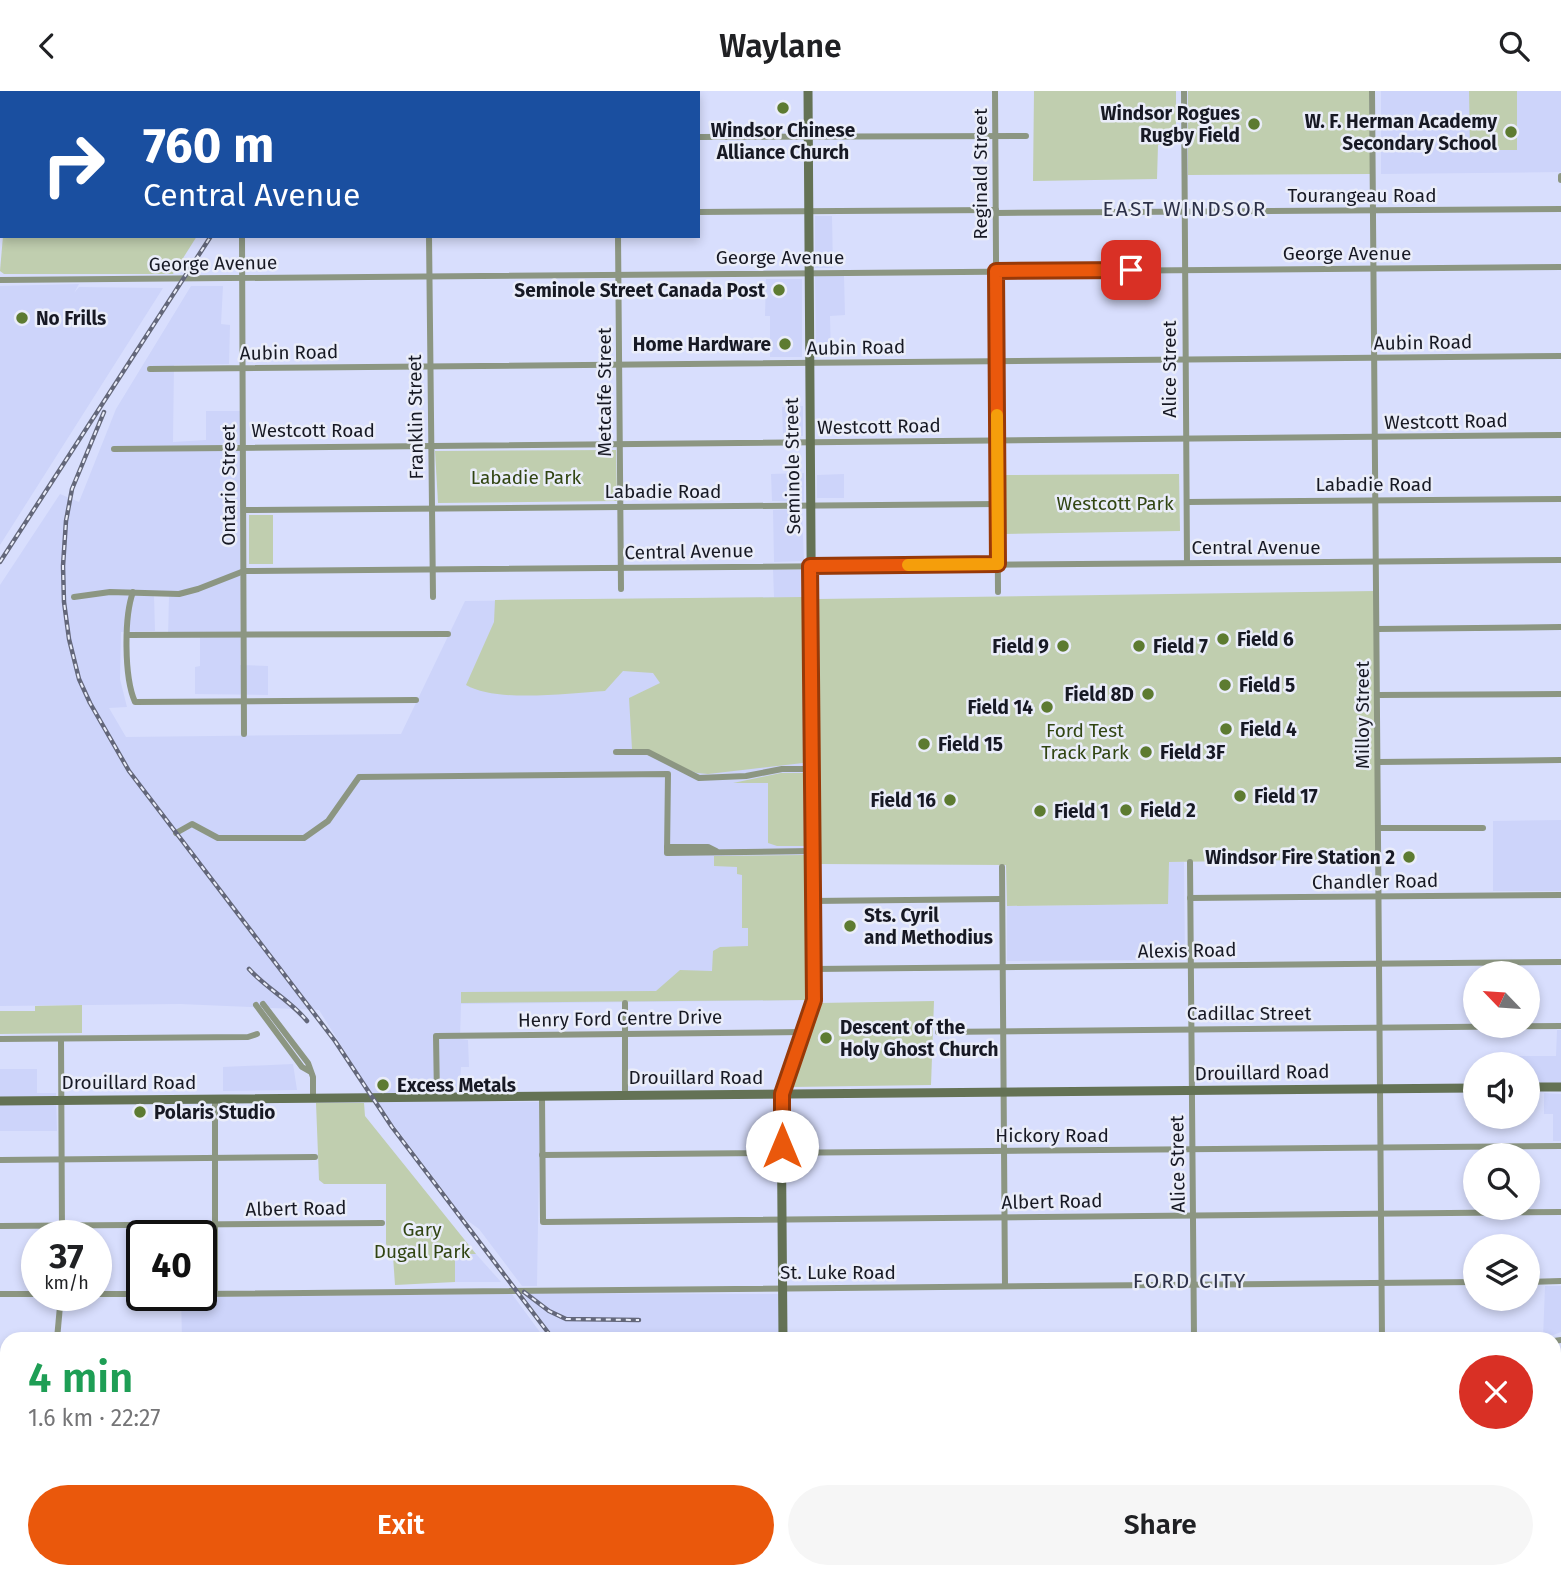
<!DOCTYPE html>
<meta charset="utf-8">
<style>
body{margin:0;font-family:"Fira Sans",sans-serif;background:#f6f6f6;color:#202124;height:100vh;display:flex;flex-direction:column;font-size:26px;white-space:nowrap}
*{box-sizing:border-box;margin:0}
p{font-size:23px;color:#757577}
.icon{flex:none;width:38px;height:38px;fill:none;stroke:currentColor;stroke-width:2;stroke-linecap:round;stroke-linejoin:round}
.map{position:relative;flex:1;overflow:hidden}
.side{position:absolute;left:0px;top:1241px;width:1561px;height:247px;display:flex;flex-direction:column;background:#fff;border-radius:21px 21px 0 0;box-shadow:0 4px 10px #0003}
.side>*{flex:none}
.hud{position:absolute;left:0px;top:0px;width:700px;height:147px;box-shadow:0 4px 10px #0003;background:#1a4fa0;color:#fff;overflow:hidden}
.needle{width:46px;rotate:295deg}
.fabs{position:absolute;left:1463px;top:870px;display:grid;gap:14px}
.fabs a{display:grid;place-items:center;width:77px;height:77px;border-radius:50%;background:#fff;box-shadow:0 4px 10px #0003;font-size:35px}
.speed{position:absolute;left:21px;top:1129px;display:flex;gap:14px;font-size:35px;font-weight:700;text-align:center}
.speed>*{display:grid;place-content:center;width:91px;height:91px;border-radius:50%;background:#fff;box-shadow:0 4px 10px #0003;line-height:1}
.speed small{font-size:18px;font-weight:400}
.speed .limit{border:4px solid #111;border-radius:10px;background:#fff;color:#111}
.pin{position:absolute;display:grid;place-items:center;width:60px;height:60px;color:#fff;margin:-30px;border-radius:14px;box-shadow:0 4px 10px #0006}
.me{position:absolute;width:77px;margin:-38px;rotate:0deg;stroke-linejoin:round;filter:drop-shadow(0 0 5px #0008)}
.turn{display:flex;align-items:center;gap:24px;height:147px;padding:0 28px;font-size:32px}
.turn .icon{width:91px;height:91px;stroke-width:2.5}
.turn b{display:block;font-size:49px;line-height:60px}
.round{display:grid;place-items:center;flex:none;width:74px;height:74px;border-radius:37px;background:#f6f6f6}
.summary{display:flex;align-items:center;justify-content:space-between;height:119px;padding:0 28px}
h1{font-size:42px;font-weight:600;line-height:52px;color:#1e9e55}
.cta{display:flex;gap:14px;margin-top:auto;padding:14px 28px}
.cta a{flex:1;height:80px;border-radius:42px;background:#ea580c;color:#fff;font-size:28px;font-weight:600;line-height:80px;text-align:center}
.cta a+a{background:#f6f6f6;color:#202124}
header{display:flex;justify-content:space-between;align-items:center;height:91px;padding:0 28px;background:#fff;font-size:32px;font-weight:600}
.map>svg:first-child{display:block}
.built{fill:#cdd4fa}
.green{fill:#c0ceaf}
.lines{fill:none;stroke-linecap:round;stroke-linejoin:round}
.street{stroke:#8c9682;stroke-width:6}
.secondary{stroke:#647255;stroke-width:9}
.rail-casing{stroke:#63677a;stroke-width:4.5}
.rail{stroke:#eaedf9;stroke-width:2;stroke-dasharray:5;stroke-linecap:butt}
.route-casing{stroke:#983908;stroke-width:18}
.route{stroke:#ea580c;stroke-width:12}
.slow{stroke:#f59e0b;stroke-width:12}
.poi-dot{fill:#5d7b31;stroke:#eaedf9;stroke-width:2.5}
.labels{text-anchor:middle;stroke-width:5;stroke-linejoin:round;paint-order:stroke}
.poi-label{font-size:19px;font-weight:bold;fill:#171924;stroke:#eaedf9;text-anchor:start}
.street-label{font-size:19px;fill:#171924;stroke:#eaedf9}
.park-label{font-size:19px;fill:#314512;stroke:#eaedf9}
.neighbourhood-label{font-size:21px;letter-spacing:2px;fill:#2d3149;stroke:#eaedf9}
</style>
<header><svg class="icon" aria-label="back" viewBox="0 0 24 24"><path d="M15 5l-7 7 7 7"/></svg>Waylane<svg class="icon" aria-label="search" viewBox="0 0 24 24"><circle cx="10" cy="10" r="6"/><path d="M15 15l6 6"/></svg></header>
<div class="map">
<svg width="1561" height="1486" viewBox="0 0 1561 1486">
<rect width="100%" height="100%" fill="#d8defd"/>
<g class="built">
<path d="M1381,0H1561V81L1381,83Z"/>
<path d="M815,125H832L833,177H815Z"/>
<path d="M815,185H844L845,224L830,225L831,265H816Z"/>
<path d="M766,188H802V266H770V225H765Z"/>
<path d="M79,193L74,202L79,196L163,197L0,454V195Z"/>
<path d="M191,195H223L221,233L230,234L229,273L174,274L173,351L206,349V320H241L240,574L268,575V604L195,603V576L200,575V546H168L169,504H154L155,540L121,541L120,588L127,616L109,617L126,646L401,643L465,510L774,506L773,478L801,479L806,909L461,913L460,948L468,949L469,976H461L460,1010L540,1011L537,1195H522L479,1138L464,1127L378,1013L319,919L180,913L0,915V494L60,403L79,411L116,318Z"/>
<path d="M803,315V345H783L782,316Z"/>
<path d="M804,382V410H772L771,383Z"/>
<path d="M844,383V407H817V384Z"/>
<path d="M802,418L804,470L774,471L773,419Z"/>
<path d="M1561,729V800H1493V730Z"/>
<path d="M1168,771H1184L1185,869L1007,870V815L1168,813Z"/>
<path d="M1557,939H1561V992H1528V973H1509V965H1556Z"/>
<path d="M293,973L297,999L223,1000V976Z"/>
<path d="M0,978H37V1002H56L57,1040H0Z"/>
<path d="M1544,1002L1561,1003V1050H1553V1023H1544Z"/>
<path d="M788,1031H810L811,1055L788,1056Z"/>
<path d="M455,1163H476L501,1191H455Z"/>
<path d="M1545,1195H1561V1241L1543,1248Z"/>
<path d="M522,1202L781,1203V1248H555Z"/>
<path d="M512,1203L545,1248H182L181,1206Z"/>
<path d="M717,1481L721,1486H487V1481Z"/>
<path d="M1054,1481L1175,1480V1481L1174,1486H1054Z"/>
</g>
<g class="green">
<path d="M1034,0H1176V52L1158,54L1157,88L1033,90Z"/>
<path d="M1188,0H1369L1371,83L1188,84Z"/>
<path d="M1469,0H1517V59H1470Z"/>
<path d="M3,145H197L173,183H4L0,180Z"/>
<path d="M616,359L617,410L438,412L435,360Z"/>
<path d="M1179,383L1180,440L1003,443L1005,384Z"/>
<rect x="249" y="424" width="24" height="49"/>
<path d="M1375,500L1376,768L1169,771L1168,813L1007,815L1006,774L819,773L818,508Z"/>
<path d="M802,506L803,672L708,683L697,682L632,658L629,607L660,592L653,582L623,580L605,600C568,602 497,612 466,594L494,531L495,509Z"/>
<path d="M781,682H803L804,755H777L768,752V692H733Z"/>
<path d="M805,764L806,909L461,912V901L656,900L680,879L712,880L713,860L720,856L748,855V837H742V784L737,783V776L714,775V765Z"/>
<path d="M934,910L931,994L791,996L819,912Z"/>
<path d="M82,914V942L0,943V920H35V915Z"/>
<path d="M316,1012H364L365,1025L476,1163H455V1191L395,1194L393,1165L386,1153V1093H324L319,1089Z"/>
</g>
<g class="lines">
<g class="street">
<path d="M428,0V2"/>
<path d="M618,0V2"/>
<path d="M995,0L998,501"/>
<path d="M1184,0L1187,472"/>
<path d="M1372,0L1382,1248"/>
<path d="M698,46L1026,45"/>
<path d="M0,53L2,52"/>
<path d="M1561,85V89"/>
<path d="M698,121L996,119"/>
<path d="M996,122L1561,118"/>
<path d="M242,145L244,643"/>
<path d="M429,145L433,506"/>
<path d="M618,145L621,498"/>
<path d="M0,189L1561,176"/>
<path d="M150,278L1561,265"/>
<path d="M114,358L1561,344"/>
<path d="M1187,411L1561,408"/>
<path d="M244,419L998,413"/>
<path d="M133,501C124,526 124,586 135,611L416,609"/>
<path d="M74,506L110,501L179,503L198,498L244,480L1561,469"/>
<path d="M1377,538L1561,536"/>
<path d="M128,544L448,543"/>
<path d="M1377,604L1561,603"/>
<path d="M616,661H648L699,687L746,685L782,678H812"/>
<path d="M1378,671L1561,669"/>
<path d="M1379,737H1483"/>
<path d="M176,742L192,733L218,747H304L328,730L359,686L668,683L667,762L812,760"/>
<path d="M667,756H708L716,760"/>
<path d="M1190,771L1194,1248"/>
<path d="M1002,776L1005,1195"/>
<path d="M1190,807L1561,804"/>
<path d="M813,810L1001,808"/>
<path d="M814,878L1561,871"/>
<path d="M625,912V1004"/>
<path d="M263,913L308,972L313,986V1007"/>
<path d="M256,914L302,976L309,980"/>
<path d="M938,941L1561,935"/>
<path d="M0,948L248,946L257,943"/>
<path d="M61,948L62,1144"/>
<path d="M542,1005L543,1131L1561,1121"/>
<path d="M437,1006L436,945L803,941"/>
<path d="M215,1008V1203"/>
<path d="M542,1064L1561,1055"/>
<path d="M0,1069L315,1066"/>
<path d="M0,1135L382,1132"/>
<path d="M1528,1191L1561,1190"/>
<path d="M0,1203H37"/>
<path d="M96,1203H142"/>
<path d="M201,1203L1475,1191"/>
<path d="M57,1248L61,1204"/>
<path d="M1554,1250L1561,1249"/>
<path d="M0,1318H7"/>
<path d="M1554,1448H1561"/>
<path d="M0,1475H7"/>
<path d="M97,1480V1486"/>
<path d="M254,1480L255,1486"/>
<path d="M1178,1480V1486"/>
<path d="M1313,1480V1486"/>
</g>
<g class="secondary">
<path d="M13,2V0"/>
<path d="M22,2V0"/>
<path d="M0,71L2,61"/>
<path d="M0,115L2,104"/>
<path d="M1528,996H1561"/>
<path d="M0,1010L1475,997"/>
<path d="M783,1248L781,1003L814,909L808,0"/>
<path d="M1554,1350L1561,1323"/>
<path d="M0,1395H7"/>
<path d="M1554,1401L1561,1367"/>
<path d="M481,1480V1486"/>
<path d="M1531,1486L1532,1480"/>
</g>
<defs>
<g id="rail">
<path d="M303,2L304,0"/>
<path d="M104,321L72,398L66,430L63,475L64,511L69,548L79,588L90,612L129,680L335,950L392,1036L553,1248"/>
<path d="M0,471L211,145"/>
<path d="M249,878C267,898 290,909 307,930"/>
<path d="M524,1201L549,1220L566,1228L639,1229"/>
<path d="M730,1480L734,1486"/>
</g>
</defs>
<use href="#rail" class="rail-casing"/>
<use href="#rail" class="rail"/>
</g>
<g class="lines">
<defs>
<path id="route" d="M782,1055V1003L814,909L810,475L998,473L996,180L1131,179"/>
</defs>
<use href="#route" class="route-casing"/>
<use href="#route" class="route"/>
<path class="slow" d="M908,474L998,473L997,324"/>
</g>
<g class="poi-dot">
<circle cx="783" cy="17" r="7"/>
<circle cx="1254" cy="33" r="7"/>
<circle cx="1511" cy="41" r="7"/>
<circle cx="779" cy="199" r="7"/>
<circle cx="22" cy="227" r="7"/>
<circle cx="785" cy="253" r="7"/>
<circle cx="1223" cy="548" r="7"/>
<circle cx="1063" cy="555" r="7"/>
<circle cx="1139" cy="555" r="7"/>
<circle cx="1225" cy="594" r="7"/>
<circle cx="1148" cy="603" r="7"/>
<circle cx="1047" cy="616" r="7"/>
<circle cx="1226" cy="638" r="7"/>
<circle cx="924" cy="653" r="7"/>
<circle cx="1146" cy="661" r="7"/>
<circle cx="1240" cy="705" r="7"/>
<circle cx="950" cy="709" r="7"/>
<circle cx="1126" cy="719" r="7"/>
<circle cx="1040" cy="720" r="7"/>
<circle cx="1409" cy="766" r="7"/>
<circle cx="850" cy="835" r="7"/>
<circle cx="826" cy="947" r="7"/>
<circle cx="383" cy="994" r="7"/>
<circle cx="140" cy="1021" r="7"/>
</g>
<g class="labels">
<g class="poi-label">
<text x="1240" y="29" text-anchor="end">Windsor Rogues<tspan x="1240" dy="22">Rugby Field</tspan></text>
<text x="1497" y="37" text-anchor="end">W. F. Herman Academy<tspan x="1497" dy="22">Secondary School</tspan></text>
<text x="783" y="46" text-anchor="middle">Windsor Chinese<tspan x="783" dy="22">Alliance Church</tspan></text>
<text x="765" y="206" text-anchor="end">Seminole Street Canada Post</text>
<text x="36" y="234">No Frills</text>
<text x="771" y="260" text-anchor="end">Home Hardware</text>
<text x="1237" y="555">Field 6</text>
<text x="1049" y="562" text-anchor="end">Field 9</text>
<text x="1153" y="562">Field 7</text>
<text x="1239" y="601">Field 5</text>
<text x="1134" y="610" text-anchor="end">Field 8D</text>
<text x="1033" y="623" text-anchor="end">Field 14</text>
<text x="1240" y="645">Field 4</text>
<text x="938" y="660">Field 15</text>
<text x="1160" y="668">Field 3F</text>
<text x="1254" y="712">Field 17</text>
<text x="936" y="716" text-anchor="end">Field 16</text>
<text x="1140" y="726">Field 2</text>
<text x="1054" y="727">Field 1</text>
<text x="1395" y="773" text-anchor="end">Windsor Fire Station 2</text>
<text x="864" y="831">Sts. Cyril<tspan x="864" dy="22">and Methodius</tspan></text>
<text x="840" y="943">Descent of the<tspan x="840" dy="22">Holy Ghost Church</tspan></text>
<text x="397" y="1001">Excess Metals</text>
<text x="154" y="1028">Polaris Studio</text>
</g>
<g class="street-label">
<text transform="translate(980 83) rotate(-90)" y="7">Reginald Street</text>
<text x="1362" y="111">Tourangeau Road</text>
<text x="1347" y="169">George Avenue</text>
<text x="780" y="173">George Avenue</text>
<text transform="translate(213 172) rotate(-1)" y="7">George Avenue</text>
<text transform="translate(1423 251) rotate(-1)" y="7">Aubin Road</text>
<text transform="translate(856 256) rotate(-1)" y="7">Aubin Road</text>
<text transform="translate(289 261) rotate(-1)" y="7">Aubin Road</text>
<text transform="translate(1169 278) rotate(-90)" y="7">Alice Street</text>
<text transform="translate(604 301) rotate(-90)" y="7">Metcalfe Street</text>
<text transform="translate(415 326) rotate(-91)" y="7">Franklin Street</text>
<text transform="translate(1446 330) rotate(-1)" y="7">Westcott Road</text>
<text transform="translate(879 335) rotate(-1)" y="7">Westcott Road</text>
<text x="313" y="346">Westcott Road</text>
<text transform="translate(792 375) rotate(-91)" y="7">Seminole Street</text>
<text x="1374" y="400">Labadie Road</text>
<text transform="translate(228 394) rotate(-90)" y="7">Ontario Street</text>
<text x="663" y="407">Labadie Road</text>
<text x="1256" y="463">Central Avenue</text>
<text transform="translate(689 460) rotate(-1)" y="7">Central Avenue</text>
<text transform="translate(1362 624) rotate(-90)" y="7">Milloy Street</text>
<text transform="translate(1375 790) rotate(-1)" y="7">Chandler Road</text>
<text transform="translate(1187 859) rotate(-1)" y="7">Alexis Road</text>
<text x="1249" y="929">Cadillac Street</text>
<text transform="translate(620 927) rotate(-1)" y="7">Henry Ford Centre Drive</text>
<text transform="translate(1262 981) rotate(-1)" y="7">Drouillard Road</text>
<text x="696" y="993">Drouillard Road</text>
<text x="129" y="998">Drouillard Road</text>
<text x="1052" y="1051">Hickory Road</text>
<text transform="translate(1177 1073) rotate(-91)" y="7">Alice Street</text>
<text transform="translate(1052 1110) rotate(-1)" y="7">Albert Road</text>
<text transform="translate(296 1117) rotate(-1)" y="7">Albert Road</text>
<text x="838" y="1188">St. Luke Road</text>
</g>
<g class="park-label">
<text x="526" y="393">Labadie Park</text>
<text x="1115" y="419">Westcott Park</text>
<text x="1085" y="646">Ford Test<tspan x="1085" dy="22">Track Park</tspan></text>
<text x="422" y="1145">Gary<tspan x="422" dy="22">Dugall Park</tspan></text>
</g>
<g class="neighbourhood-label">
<text x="1185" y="125">EAST WINDSOR</text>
<text x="1190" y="1197">FORD CITY</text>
</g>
</g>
</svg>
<div class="fabs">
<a><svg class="needle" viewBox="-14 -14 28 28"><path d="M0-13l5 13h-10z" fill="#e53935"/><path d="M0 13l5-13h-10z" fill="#757577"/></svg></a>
<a><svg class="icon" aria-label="sound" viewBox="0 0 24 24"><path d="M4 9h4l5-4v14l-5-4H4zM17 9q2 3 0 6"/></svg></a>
<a><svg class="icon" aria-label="search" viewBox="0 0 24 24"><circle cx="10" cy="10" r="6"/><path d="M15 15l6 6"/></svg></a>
<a><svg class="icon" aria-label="layers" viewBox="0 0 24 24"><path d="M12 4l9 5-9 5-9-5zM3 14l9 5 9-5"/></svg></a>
</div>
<div class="speed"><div>37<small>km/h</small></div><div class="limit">40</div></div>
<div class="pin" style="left:1131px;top:179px;background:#d93025"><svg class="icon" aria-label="arrive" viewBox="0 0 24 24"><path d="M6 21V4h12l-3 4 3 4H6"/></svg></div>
<svg class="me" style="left:782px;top:1055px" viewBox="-20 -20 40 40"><circle r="19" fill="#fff"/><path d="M0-13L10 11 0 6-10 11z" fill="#ea580c"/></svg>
<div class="hud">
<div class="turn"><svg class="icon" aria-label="right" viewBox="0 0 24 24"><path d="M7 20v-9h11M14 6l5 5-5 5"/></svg><div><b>760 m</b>Central Avenue</div></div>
</div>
<section class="side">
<div class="summary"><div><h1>4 min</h1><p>1.6 km · 22:27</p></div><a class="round" style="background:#d93025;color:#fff"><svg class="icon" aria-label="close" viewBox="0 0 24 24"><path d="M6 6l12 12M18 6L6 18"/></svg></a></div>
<div class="cta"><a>Exit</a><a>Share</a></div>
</section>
</div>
